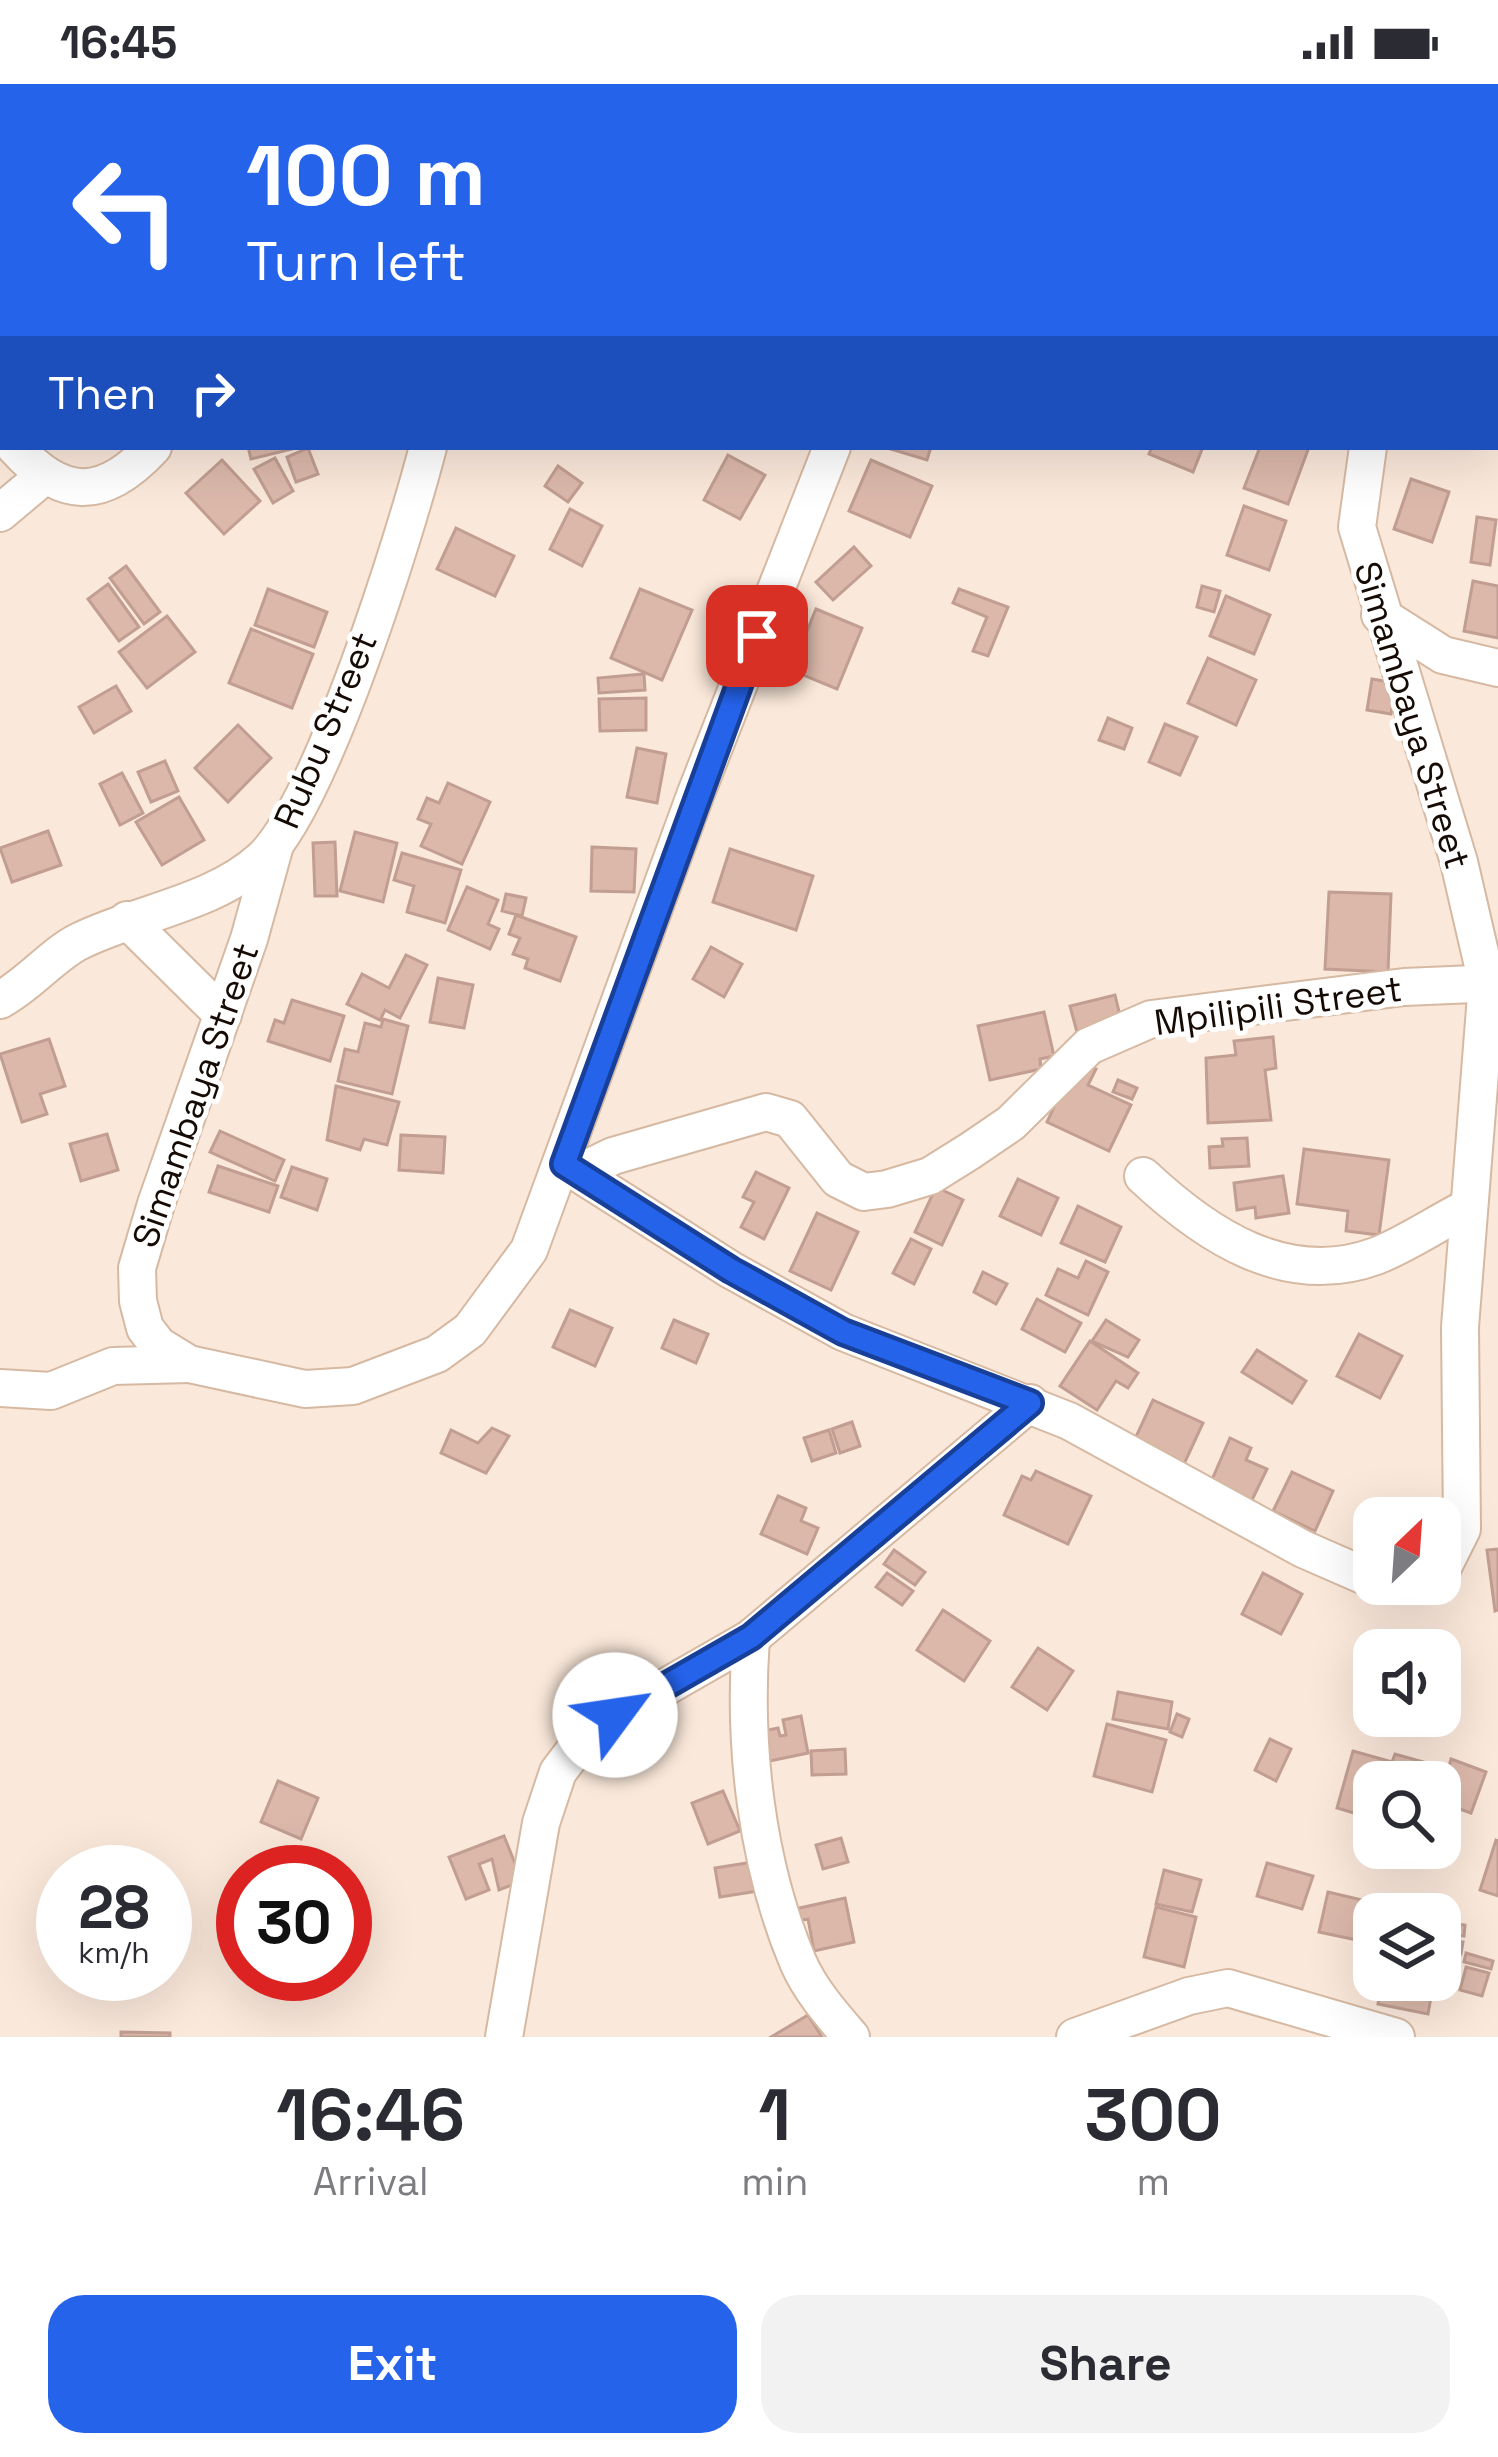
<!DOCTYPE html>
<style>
body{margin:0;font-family:"Space Grotesk",sans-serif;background:#f2f2f3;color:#2b2b33;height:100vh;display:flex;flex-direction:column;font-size:45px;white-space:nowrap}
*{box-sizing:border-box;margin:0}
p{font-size:39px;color:#7c7c81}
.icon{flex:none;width:66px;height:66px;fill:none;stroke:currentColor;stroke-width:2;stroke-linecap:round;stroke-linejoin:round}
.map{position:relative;height:1953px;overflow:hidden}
.sheet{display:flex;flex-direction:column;background:#fff;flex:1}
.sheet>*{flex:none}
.top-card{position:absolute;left:0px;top:0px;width:1500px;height:366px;box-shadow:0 12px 48px #0002;background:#2563eb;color:#fff;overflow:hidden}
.needle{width:78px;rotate:25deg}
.tools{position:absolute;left:1353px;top:1413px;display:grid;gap:24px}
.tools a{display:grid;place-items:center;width:108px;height:108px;border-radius:24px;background:#fff;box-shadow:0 12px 48px #0002;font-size:60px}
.speed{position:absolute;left:36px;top:1761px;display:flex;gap:24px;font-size:60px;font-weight:700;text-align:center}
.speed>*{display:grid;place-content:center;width:156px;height:156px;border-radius:50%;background:#fff;box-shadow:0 12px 48px #0002;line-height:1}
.speed small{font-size:30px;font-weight:400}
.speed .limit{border:18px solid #d22;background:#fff;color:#111}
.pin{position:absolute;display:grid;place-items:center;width:102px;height:102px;color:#fff;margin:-51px;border-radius:24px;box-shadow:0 6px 18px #0006}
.me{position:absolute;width:132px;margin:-66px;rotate:59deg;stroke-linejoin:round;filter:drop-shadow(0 0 9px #0008)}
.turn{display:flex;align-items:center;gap:42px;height:252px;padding:0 48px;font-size:54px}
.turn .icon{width:156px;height:156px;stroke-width:2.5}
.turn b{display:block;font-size:84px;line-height:102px}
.then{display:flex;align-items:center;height:114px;padding:0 48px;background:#0003;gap:24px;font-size:45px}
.eta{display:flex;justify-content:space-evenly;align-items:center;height:204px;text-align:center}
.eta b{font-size:72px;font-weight:600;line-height:84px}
.cta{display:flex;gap:24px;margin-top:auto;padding:24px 48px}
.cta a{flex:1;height:138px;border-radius:36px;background:#2563eb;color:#fff;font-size:48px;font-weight:600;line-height:138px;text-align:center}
.cta a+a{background:#f2f2f3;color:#2b2b33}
.status{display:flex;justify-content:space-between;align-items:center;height:84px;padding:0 60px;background:#fff;direction:ltr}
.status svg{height:33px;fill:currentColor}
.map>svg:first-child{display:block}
.building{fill:#dbb8aa;stroke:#c19e91;stroke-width:3}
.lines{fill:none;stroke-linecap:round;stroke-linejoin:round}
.street-casing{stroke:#d6b9a2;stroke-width:40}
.street{stroke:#fff;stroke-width:36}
.route-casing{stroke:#184099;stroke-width:30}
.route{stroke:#2563eb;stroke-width:21}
.labels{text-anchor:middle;stroke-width:10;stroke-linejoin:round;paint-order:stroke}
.street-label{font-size:36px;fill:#150b04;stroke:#fff}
</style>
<div class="status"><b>16:45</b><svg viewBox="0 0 49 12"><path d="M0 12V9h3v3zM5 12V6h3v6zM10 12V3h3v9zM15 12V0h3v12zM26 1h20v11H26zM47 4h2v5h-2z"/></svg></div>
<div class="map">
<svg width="1498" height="1953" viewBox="0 0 1498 1953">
<rect width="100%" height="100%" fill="#fae8da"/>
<g class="building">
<path d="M3,4V83L0,85V6Z"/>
<path d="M248,363H300L251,375Z"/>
<path d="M884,363H931L927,376Z"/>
<path d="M1152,363H1203L1193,388L1149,370Z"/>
<path d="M1260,363H1309L1288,420L1244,404Z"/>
<path d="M308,364L318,390L296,398L287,373Z"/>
<path d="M728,371L765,391L740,435L704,416Z"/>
<path d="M275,374L293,407L273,419L254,385Z"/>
<path d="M222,376L260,417L224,450L186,409Z"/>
<path d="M871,376L932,402L910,453L849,427Z"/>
<path d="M558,382L582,399L568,418L545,402Z"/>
<path d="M1411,395L1449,408L1432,458L1394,445Z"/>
<path d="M1244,422L1286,437L1269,486L1227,471Z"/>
<path d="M570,425L602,442L582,482L550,465Z"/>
<path d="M1477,433L1496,436L1490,481L1471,478Z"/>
<path d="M456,444L514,472L495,512L437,485Z"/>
<path d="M854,463L871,482L833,516L816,498Z"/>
<path d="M126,482L160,528L144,540L110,494Z"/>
<path d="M1473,497L1498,502V554L1464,547Z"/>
<path d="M108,500L139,543L119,557L88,515Z"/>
<path d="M1202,502L1220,507L1214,528L1197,523Z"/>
<path d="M268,505L327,528L314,563L255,541Z"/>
<path d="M640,505L692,526L662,596L611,574Z"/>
<path d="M959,505L1008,523L988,572L973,567L987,533L953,519Z"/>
<path d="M1226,512L1270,531L1254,570L1210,552Z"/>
<path d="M816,525L862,544L837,605L791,586Z"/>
<path d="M167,532L195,568L147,604L119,568Z"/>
<path d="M251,545L313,570L292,624L229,599Z"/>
<path d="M1208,574L1256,596L1236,641L1188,619Z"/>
<path d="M644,590L645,606L599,609L598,594Z"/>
<path d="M1372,595L1396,599L1391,630L1367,626Z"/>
<path d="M116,602L131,627L94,649L79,623Z"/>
<path d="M646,614V646L600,647L599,615Z"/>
<path d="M1108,634L1132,644L1124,665L1099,656Z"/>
<path d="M1165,640L1197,653L1180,691L1149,678Z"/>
<path d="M238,641L271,674L228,718L195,684Z"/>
<path d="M637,664L666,670L657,719L627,713Z"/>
<path d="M165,677L178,707L151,718L138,688Z"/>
<path d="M122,689L143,729L120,741L100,700Z"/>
<path d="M448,699L490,718L462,780L421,762L431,740L418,735L427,714L439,719Z"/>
<path d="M179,713L204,756L162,781L136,738Z"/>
<path d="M48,747L61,781L12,798L0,764Z"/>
<path d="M355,748L397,759L383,818L340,807Z"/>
<path d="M335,758L337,812H315L313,759Z"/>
<path d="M592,763L636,765L634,808L591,807Z"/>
<path d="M730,765L813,792L796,846L713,818Z"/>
<path d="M402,769L461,786L445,839L407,828L414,802L394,796Z"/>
<path d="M467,803L498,816L488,840L499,845L490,865L448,846Z"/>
<path d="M1329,808L1391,810L1388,888L1325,885Z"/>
<path d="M506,810L526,814L522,832L502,827Z"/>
<path d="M516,831L576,853L560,897L525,884L528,875L513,870L520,854L509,850Z"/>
<path d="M711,863L742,880L724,913L693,895Z"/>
<path d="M406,871L427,881L400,934L385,926L380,936L347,920L362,890L389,904Z"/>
<path d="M438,894L473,901L464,944L430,938Z"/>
<path d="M1115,911L1122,940L1078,952L1070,922Z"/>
<path d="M292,916L344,932L330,977L268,957L275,936L284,939Z"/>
<path d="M1044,928L1054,972L1040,975L1041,985L990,996L978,942Z"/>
<path d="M383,935L408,942L392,1010L338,997L345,965L358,968L365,939L381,943Z"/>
<path d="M1273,953L1276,984L1265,986L1271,1036L1208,1039L1206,974L1236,971L1234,957Z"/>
<path d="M49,955L65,1002L40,1010L47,1030L22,1038L0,970Z"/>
<path d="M1076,976L1096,985L1088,1001L1131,1021L1109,1067L1047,1038Z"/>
<path d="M1118,996L1137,1004L1132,1015L1113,1008Z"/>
<path d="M336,1002L399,1018L387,1061L364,1055L360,1066L327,1056Z"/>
<path d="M220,1047L284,1076L275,1097L210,1068Z"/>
<path d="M107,1050L118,1086L81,1097L70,1060Z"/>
<path d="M401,1051L445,1053L443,1089L399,1086Z"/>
<path d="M1247,1054L1249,1082L1210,1084L1209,1063L1223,1062L1222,1055Z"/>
<path d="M1304,1065L1389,1076L1379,1151L1346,1147L1348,1127L1297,1120Z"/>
<path d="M218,1082L278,1102L269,1128L209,1108Z"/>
<path d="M292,1083L327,1095L317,1126L281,1113Z"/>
<path d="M756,1088L789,1104L764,1155L741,1143L754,1118L743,1113Z"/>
<path d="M1283,1092L1289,1129L1256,1134L1255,1123L1237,1126L1234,1099Z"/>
<path d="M1018,1095L1058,1114L1041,1151L1000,1132Z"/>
<path d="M936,1103L963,1116L942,1161L915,1148Z"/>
<path d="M1078,1122L1121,1143L1105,1178L1061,1159Z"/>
<path d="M817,1129L858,1148L831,1206L790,1187Z"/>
<path d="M911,1155L931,1165L914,1200L893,1189Z"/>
<path d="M1086,1177L1108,1188L1088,1231L1046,1211L1058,1185L1078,1194Z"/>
<path d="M983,1188L1007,1200L996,1220L974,1208Z"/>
<path d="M1037,1215L1081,1239L1065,1268L1022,1245Z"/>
<path d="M570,1226L612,1244L595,1282L553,1263Z"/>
<path d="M674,1236L708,1250L696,1279L662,1264Z"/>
<path d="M1106,1236L1139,1256L1128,1273L1092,1257Z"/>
<path d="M1359,1250L1402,1272L1380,1314L1337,1292Z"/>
<path d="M1090,1257L1138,1289L1128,1304L1116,1297L1097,1326L1060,1302Z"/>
<path d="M1257,1266L1306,1297L1292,1319L1242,1288Z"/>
<path d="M1153,1316L1203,1339L1184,1380L1134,1357Z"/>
<path d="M852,1338L860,1362L840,1369L832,1345Z"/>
<path d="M492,1344L509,1352L486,1389L441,1369L451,1346L478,1359Z"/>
<path d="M829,1346L836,1369L812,1377L804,1354Z"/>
<path d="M1230,1354L1251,1364L1246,1376L1267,1385L1252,1416L1211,1398Z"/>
<path d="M1036,1387L1091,1412L1068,1460L1004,1431L1022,1392L1031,1396Z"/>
<path d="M1292,1388L1333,1407L1315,1447L1273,1427Z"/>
<path d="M778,1412L806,1424L801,1437L818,1444L807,1470L761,1450Z"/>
<path d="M1498,1465V1526L1495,1527L1487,1466Z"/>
<path d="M894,1466L925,1488L915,1501L884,1480Z"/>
<path d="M887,1489L913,1507L902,1521L876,1503Z"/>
<path d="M1263,1489L1302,1510L1281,1550L1242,1530Z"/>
<path d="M943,1526L990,1557L964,1597L917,1566Z"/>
<path d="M1038,1564L1073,1587L1047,1626L1012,1603Z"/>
<path d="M1118,1608L1172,1618L1168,1645L1113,1635Z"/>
<path d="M1177,1630L1189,1635L1182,1653L1170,1648Z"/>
<path d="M801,1632L808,1669L765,1678L759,1648L778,1644L780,1652L786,1651L783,1636Z"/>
<path d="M1107,1640L1166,1656L1152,1708L1094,1692Z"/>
<path d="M1270,1655L1291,1665L1276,1697L1255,1686Z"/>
<path d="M845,1665L846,1690L812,1691L811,1667Z"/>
<path d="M1353,1667L1392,1678L1395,1670L1427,1679L1421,1698H1374V1735L1337,1724Z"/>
<path d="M1451,1675L1486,1688L1471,1729L1440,1718Z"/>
<path d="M278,1697L318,1714L301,1755L261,1738Z"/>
<path d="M723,1707L740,1747L708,1760L692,1719Z"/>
<path d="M504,1752L522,1797L499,1806L492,1775L479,1780L489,1806L466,1815L449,1773Z"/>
<path d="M841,1754L848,1778L823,1785L816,1761Z"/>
<path d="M1496,1756L1498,1757V1812L1480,1806Z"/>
<path d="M753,1778L758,1807L720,1813L715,1784Z"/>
<path d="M1267,1779L1313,1792L1302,1825L1257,1812Z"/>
<path d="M1164,1786L1201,1796L1192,1828L1156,1820Z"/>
<path d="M1328,1808L1375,1819L1366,1858L1319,1848Z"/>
<path d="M845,1814L854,1858L814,1867L808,1835L798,1837L795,1825Z"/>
<path d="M1156,1823L1196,1833L1184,1883L1144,1873Z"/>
<path d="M1440,1838L1465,1841L1464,1852L1440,1849Z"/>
<path d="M1442,1855L1463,1858L1461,1870L1440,1867Z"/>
<path d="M1466,1869L1493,1877L1491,1885L1464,1878Z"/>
<path d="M1442,1876L1457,1878L1455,1898L1440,1895Z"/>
<path d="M1466,1883L1489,1889L1482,1912L1460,1906Z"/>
<path d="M1382,1896H1434L1428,1930L1378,1920Z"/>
<path d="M808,1931L822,1953H771Z"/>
<path d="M121,1948L170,1949V1953H121Z"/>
</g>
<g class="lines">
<defs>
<g id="street">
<path d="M979,0L981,3"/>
<path d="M544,3L545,0"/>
<path d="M1497,43L1498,42"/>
<path d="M0,330L3,336"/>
<path d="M15,363C63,417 104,416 153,363"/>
<path d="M1368,363L1357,443L1459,778L1487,899L1460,1243L1462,1445L1440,1489"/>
<path d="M0,429L44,392"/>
<path d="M1380,531L1443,571L1498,584"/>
<path d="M275,761L249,855L156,1120L137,1184L138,1217L145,1244L158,1261L189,1280L305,1305L353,1302L437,1270L470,1246L529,1166L696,709L832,363"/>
<path d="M127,836L223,931"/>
<path d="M0,916C30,900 53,870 80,857C137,829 214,819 262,775C321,721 406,449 428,363"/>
<path d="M564,1080L731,1186L843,1248L1069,1337L1303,1465L1374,1496"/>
<path d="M580,1088L613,1072L766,1028L790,1035L838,1095L864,1108L887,1105L930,1092L970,1067L1011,1039L1089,962L1151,935L1404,903L1498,899"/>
<path d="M1143,1092C1206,1151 1286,1205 1376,1172C1407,1160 1437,1139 1467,1124"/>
<path d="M0,1304L51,1307L113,1282L189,1280"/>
<path d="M1392,1500H1412"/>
<path d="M751,1554C743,1660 756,1779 798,1878C810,1906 832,1931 851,1953"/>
<path d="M504,1953L541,1739L558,1688L589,1647L751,1554L1030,1319"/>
<path d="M1075,1953L1189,1912L1228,1904L1396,1953"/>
</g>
</defs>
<use href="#street" class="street-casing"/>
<use href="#street" class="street"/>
</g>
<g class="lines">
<defs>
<path id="route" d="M615,1631L751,1553L1030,1319L843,1248L731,1186L564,1080L757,552"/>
</defs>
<use href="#route" class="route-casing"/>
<use href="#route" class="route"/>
</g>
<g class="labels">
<g class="street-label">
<text transform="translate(1413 631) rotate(73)" y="13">Simambaya Street</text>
<text transform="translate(325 646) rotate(-67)" y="13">Rubu Street</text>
<text transform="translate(1278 921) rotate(-8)" y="13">Mpilipili Street</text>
<text transform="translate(195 1011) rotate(-71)" y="13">Simambaya Street</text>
</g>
</g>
</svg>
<div class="tools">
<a><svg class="needle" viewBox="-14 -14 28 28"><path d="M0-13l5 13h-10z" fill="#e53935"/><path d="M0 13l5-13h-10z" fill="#7c7c81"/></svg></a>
<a><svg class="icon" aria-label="sound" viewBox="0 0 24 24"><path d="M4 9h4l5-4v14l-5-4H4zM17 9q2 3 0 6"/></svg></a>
<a><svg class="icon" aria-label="search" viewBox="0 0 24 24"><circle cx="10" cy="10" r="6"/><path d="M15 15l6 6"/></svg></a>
<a><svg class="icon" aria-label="layers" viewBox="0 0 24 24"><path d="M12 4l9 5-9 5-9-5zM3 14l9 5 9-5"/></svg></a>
</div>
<div class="speed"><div>28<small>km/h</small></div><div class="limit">30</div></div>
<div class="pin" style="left:757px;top:552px;background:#d93025"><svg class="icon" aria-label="arrive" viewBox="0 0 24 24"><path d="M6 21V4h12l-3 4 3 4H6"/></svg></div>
<svg class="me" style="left:615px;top:1631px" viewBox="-20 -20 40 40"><circle r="19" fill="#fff"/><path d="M0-13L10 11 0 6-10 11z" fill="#2563eb"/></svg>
<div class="top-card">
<div class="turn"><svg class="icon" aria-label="left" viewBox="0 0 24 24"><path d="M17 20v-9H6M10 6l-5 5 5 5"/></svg><div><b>100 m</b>Turn left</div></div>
<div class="then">Then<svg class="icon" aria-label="right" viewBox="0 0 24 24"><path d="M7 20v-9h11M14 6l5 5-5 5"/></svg></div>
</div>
</div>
<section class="sheet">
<div class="eta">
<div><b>16:46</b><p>Arrival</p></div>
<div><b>1</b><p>min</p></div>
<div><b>300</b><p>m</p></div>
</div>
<div class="cta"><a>Exit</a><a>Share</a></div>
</section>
